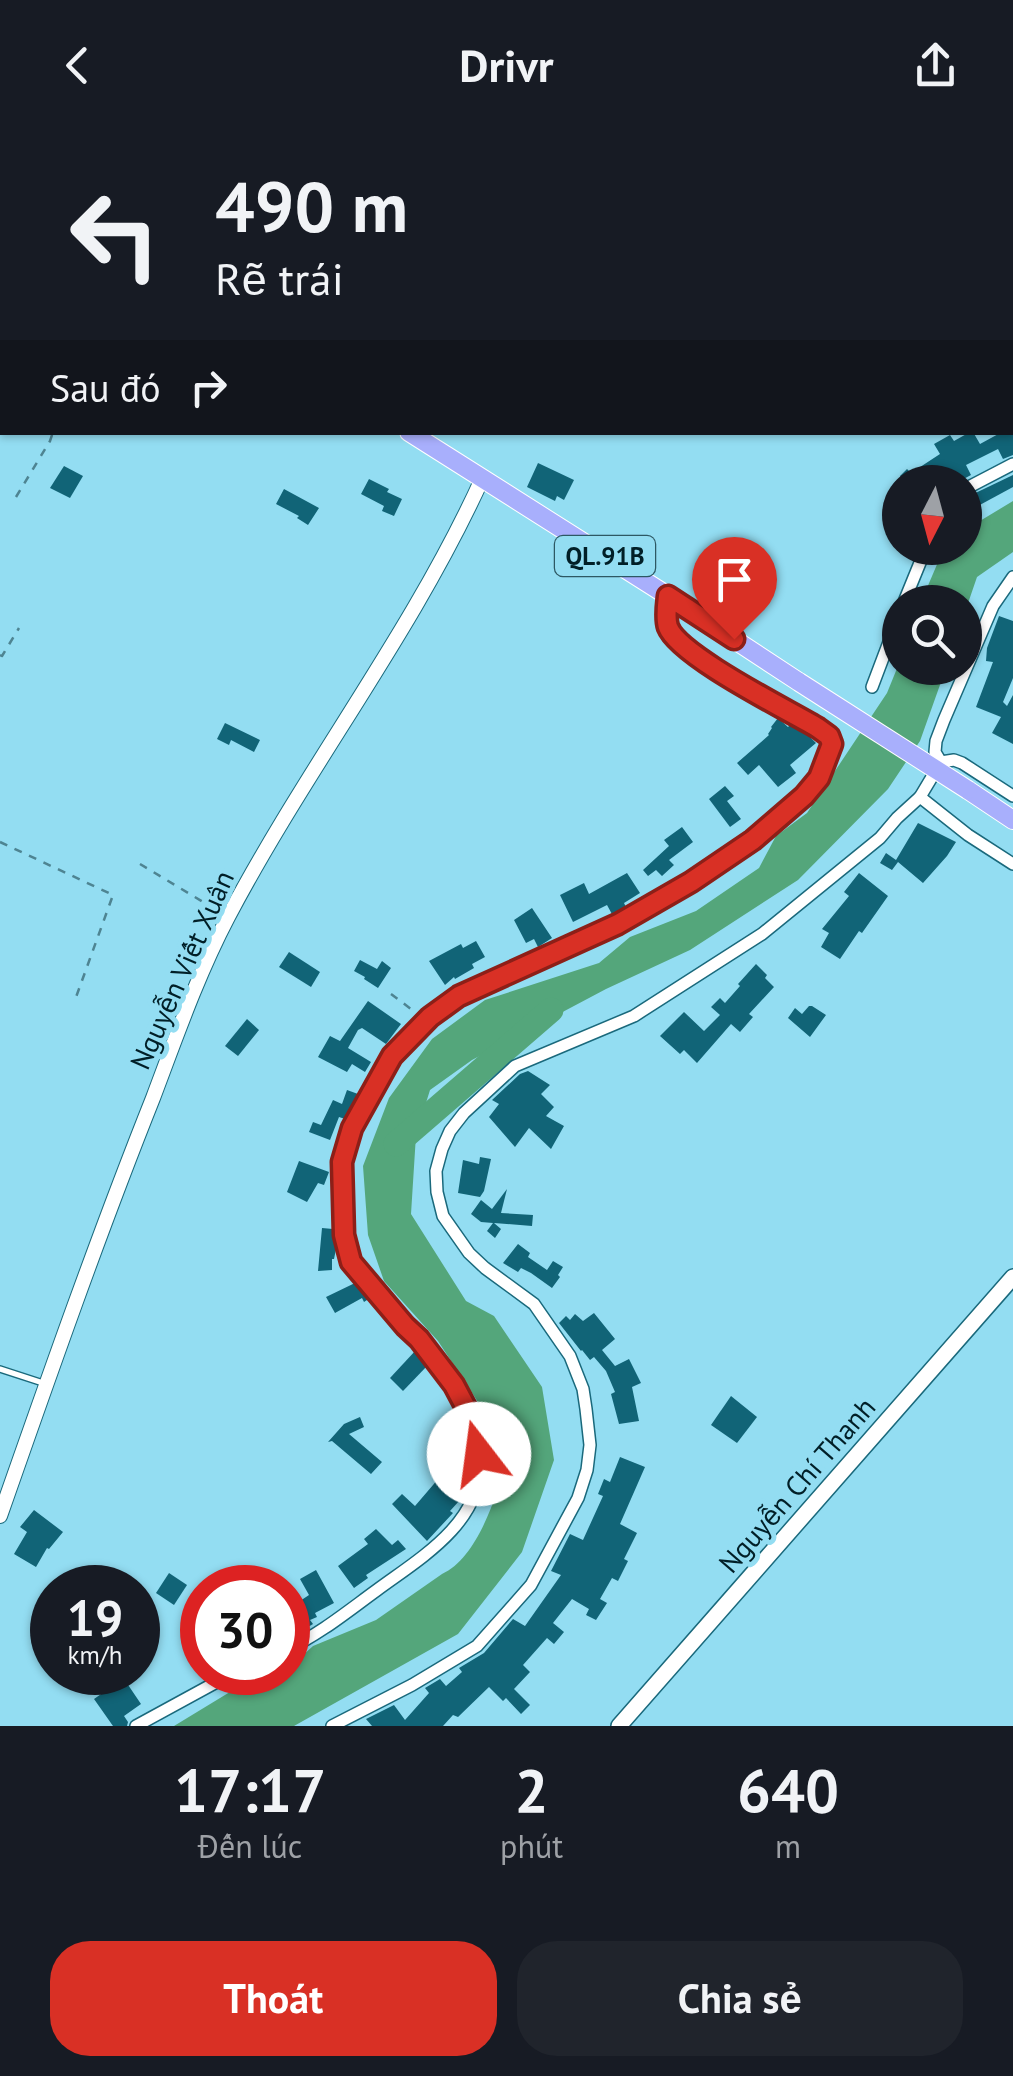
<!DOCTYPE html>
<html lang="vi">
<meta charset="utf-8">
<style>
body{margin:0;font-family:"PT Sans",sans-serif;background:#20242c;color:#f1f3f6;height:100vh;display:flex;flex-direction:column;font-size:38px;white-space:nowrap}
*{box-sizing:border-box;margin:0}
p{font-size:32px;color:#9ea1a6}
.icon{flex:none;width:55px;height:55px;fill:none;stroke:currentColor;stroke-width:2;stroke-linecap:round;stroke-linejoin:round}
.map{position:relative;height:1596px;overflow:hidden}
.side{display:flex;flex-direction:column;background:#171b24;flex:1}
.side>*{flex:none}
.banner{position:absolute;left:0px;top:0px;width:1015px;height:305px;box-shadow:0 2px 8px #0004;background:#171b24;color:#f1f3f6;overflow:hidden}
.needle{width:65px;rotate:186deg}
.controls{position:absolute;left:882px;top:335px;display:grid;gap:20px}
.controls a{display:grid;place-items:center;width:100px;height:100px;border-radius:50%;background:#171b24;box-shadow:0 2px 8px #0004;font-size:50px}
.speed{position:absolute;left:30px;top:1435px;display:flex;gap:20px;font-size:50px;font-weight:700;text-align:center}
.speed>*{display:grid;place-content:center;width:130px;height:130px;border-radius:50%;background:#171b24;box-shadow:0 2px 8px #0004;line-height:1}
.speed small{font-size:25px;font-weight:400}
.speed .limit{border:15px solid #d22;background:#fff;color:#111}
.pin{position:absolute;display:grid;place-items:center;width:85px;height:85px;color:#fff;margin:-102px -42px;border-radius:50% 50% 50% 0;rotate:-45deg;box-shadow:0 0 10px #0007}
.pin .icon{rotate:45deg}
.me{position:absolute;width:110px;margin:-55px;rotate:345deg;stroke-linejoin:round;filter:drop-shadow(0 0 8px #0008)}
.turn{display:flex;align-items:center;gap:35px;height:210px;padding:0 50px;font-size:45px}
.turn .icon{width:130px;height:130px;stroke-width:2.5}
.turn b{display:block;font-size:70px;line-height:85px}
.then{display:flex;align-items:center;height:95px;padding:0 50px;background:#0003;gap:20px;font-size:38px}
.eta{display:flex;justify-content:space-evenly;align-items:center;height:170px;text-align:center}
.eta b{font-size:60px;font-weight:600;line-height:70px}
.cta{display:flex;gap:20px;margin-top:auto;padding:20px 50px}
.cta a{flex:1;height:115px;border-radius:40px;background:#d93025;color:#fff;font-size:40px;font-weight:600;line-height:115px;text-align:center}
.cta a+a{background:#20242c;color:#f1f3f6}
header{display:flex;justify-content:space-between;align-items:center;height:130px;padding:0 50px;background:#171b24;font-size:45px;font-weight:600}
.map>svg:first-child{display:block}
.water{fill:#54a67b}
.lines{fill:none;stroke-linecap:round;stroke-linejoin:round}
.river{stroke:#54a67b;stroke-width:25}
.building{fill:#116477}
.service-casing{stroke:#1a697c;stroke-width:8}
.minor-casing{stroke:#1a697c;stroke-width:14}
.tertiary-casing{stroke:#1a697c;stroke-width:16}
.secondary-casing{stroke:#1a697c;stroke-width:18}
.trunk-casing{stroke:#fff;stroke-width:20}
.path{stroke:#4e8492;stroke-width:2.5;stroke-dasharray:8 8;stroke-linecap:butt}
.service{stroke:#fff;stroke-width:5}
.minor{stroke:#fff;stroke-width:11}
.tertiary{stroke:#fff;stroke-width:14}
.secondary{stroke:#fff;stroke-width:15}
.trunk{stroke:#a8affc;stroke-width:18}
.trunk-bridge-casing{stroke:#fff;stroke-width:20;stroke-linecap:butt}
.trunk-bridge{stroke:#a8affc;stroke-width:18}
.route-casing{stroke:#8d1f18;stroke-width:25}
.route{stroke:#d93025;stroke-width:18}
.labels{text-anchor:middle;stroke-width:10;stroke-linejoin:round;paint-order:stroke}
.shield{fill:#93ddf2;stroke:#2d5864;stroke-width:2.5}
.shield-label{font-size:25px;font-weight:bold;fill:#011f27}
.street-label{font-size:28px;fill:#011f27;stroke:#93ddf2}
</style>
<header><svg class="icon" aria-label="back" viewBox="0 0 24 24"><path d="M15 5l-7 7 7 7"/></svg>Drivr<svg class="icon" aria-label="share" viewBox="0 0 24 24"><path d="M12 15V3M7 8l5-5 5 5M5 13v7h14v-7"/></svg></header>
<div class="map">
<svg width="1013" height="1596" viewBox="0 0 1013 1596">
<rect width="100%" height="100%" fill="#93ddf2"/>
<g class="water">
<path d="M1013,371V422L977,447L965,482V472H921L944,418H965V400Z"/>
<path d="M900,531V538H946L920,611L888,659L798,750L690,820L606,859L472,930L430,960L416,1005L411,1084L466,1171L494,1186L542,1257L554,1330L522,1422L458,1504L294,1596H174L248,1551L288,1542V1539L313,1516L376,1490L442,1444C478,1428 497,1364 507,1329L476,1269L438,1211L384,1151L368,1105L363,1036L389,968L432,909L485,870L599,833L630,807L696,781L759,738L776,706L807,683L887,563Z"/>
</g>
<g class="lines">
<path class="river" d="M396,1014L551,880"/>
</g>
<g class="building">
<path d="M970,302H973L980,314L1002,302H1013V325L1003,329L998,319L966,335L971,345L958,352H895L902,348L900,346L907,339L911,343L940,324L934,314L950,305L954,311Z"/>
<path d="M538,333L574,350L564,370L557,366L555,371L527,357Z"/>
<path d="M64,336L83,346L70,368L50,358Z"/>
<path d="M1013,345V357L965,383V368Z"/>
<path d="M369,349L389,359L387,362L402,369L394,386L382,381L384,376L361,364Z"/>
<path d="M284,359L319,378L308,395L297,388L299,386L276,374Z"/>
<path d="M999,486L1013,491V548L1003,572L1007,576L1013,565V614L992,603L1001,587L976,577L993,532L986,531L987,518Z"/>
<path d="M778,588L788,597L792,593L801,598L816,613L790,635L796,643L778,657L759,635L748,645L737,633L769,605L768,604L772,598L771,597Z"/>
<path d="M225,593L260,610L254,622L231,610L229,615L217,609Z"/>
<path d="M725,656L734,666L727,671L741,689L730,697L709,669Z"/>
<path d="M918,693L956,712L947,726L923,753L898,732L892,740L880,733L886,723L896,730Z"/>
<path d="M682,697L693,712L669,730L674,735L662,746L656,740L648,746L643,740L669,716L664,710Z"/>
<path d="M627,743L640,763L624,773L627,779L613,786L607,775L573,792L560,765L584,753L589,764Z"/>
<path d="M859,743L888,766L862,803L859,801L840,829L821,817L829,803L822,799L849,766L844,762Z"/>
<path d="M532,778L552,808L538,817L534,809L526,813L514,790Z"/>
<path d="M476,811L485,827L472,834L474,838L455,849L454,847L445,855L429,831L461,814L463,818Z"/>
<path d="M289,822L320,842L311,857L279,837Z"/>
<path d="M360,830L377,839L382,831L391,838L378,858L364,849L365,847L354,841Z"/>
<path d="M756,834L767,845L765,848L774,857L749,884L753,887L740,902L731,894L697,933L684,920L680,924L660,906L684,882L704,901L720,885L711,877L720,868L725,873L740,856L738,854Z"/>
<path d="M368,871L401,894L386,914L362,898L358,900L348,918L371,932L365,942L352,934L347,942L318,927L330,906L340,911Z"/>
<path d="M809,876H812L826,885L810,907L788,888L795,878L802,884Z"/>
<path d="M247,889L259,900L238,926L225,916Z"/>
<path d="M528,941L550,955L541,964L554,977L546,986L564,996L551,1019L529,998L515,1017L489,987L499,974L492,970L520,944Z"/>
<path d="M347,960L358,964L345,989L339,987L330,1010L309,1002L313,992L321,995L333,970L342,974Z"/>
<path d="M480,1027L491,1029L484,1061L480,1067L458,1063L463,1030L479,1034Z"/>
<path d="M299,1031L329,1042L324,1055L318,1053L307,1072L287,1062Z"/>
<path d="M507,1059L501,1083L533,1085L532,1096L494,1093L501,1099L495,1108L487,1101L493,1093L481,1092L471,1084L481,1070L492,1079Z"/>
<path d="M322,1098L333,1099L336,1119L334,1129H332V1140L318,1141Z"/>
<path d="M518,1114L530,1123L528,1127L547,1140L553,1131L563,1137L558,1145L560,1147L552,1158L531,1143L521,1138L518,1142L503,1133Z"/>
<path d="M355,1153L370,1168L364,1172L362,1168L335,1183L326,1167Z"/>
<path d="M594,1183L615,1209L602,1220L615,1236L629,1229L641,1253L632,1257L639,1291L619,1294L611,1264L615,1262L606,1241L594,1227L590,1230L582,1220L581,1221L559,1193L566,1186L570,1190L575,1184L583,1191Z"/>
<path d="M416,1220L428,1235L403,1261L390,1248Z"/>
<path d="M731,1266L757,1287L737,1313L711,1295Z"/>
<path d="M360,1287L364,1297L349,1304L382,1332L371,1344L332,1311L328,1312L344,1294Z"/>
<path d="M462,1316L468,1317L469,1322L471,1335L468,1352L453,1364L460,1370L450,1381L453,1383L427,1411L392,1374L402,1364L415,1376L439,1348L433,1340L445,1331L457,1347Z"/>
<path d="M620,1327L645,1337L620,1394L637,1403L624,1429L628,1431L618,1451L612,1448L600,1469L607,1473L596,1490L586,1485L589,1479L572,1469L553,1493L564,1502L554,1514L547,1508L523,1535L530,1542L514,1559L530,1575L521,1584L506,1568L503,1571L489,1557L458,1587L453,1585L443,1596H372L366,1589L394,1575L405,1590L429,1563L425,1558L440,1549L446,1556L462,1542L459,1538L484,1523L513,1489L525,1496L561,1445L551,1441L570,1404L583,1410L603,1366L598,1364L604,1349L610,1352Z"/>
<path d="M34,1380L63,1402L49,1419L47,1418L36,1437L14,1424L27,1402L20,1397Z"/>
<path d="M376,1399L392,1415L398,1410L406,1419L366,1445L368,1448L354,1458L338,1436L368,1414L364,1409Z"/>
<path d="M316,1440L334,1473L315,1483L317,1487L310,1490L313,1494L288,1509V1479L309,1465L300,1449Z"/>
<path d="M169,1443L187,1455L174,1475L156,1463Z"/>
<path d="M120,1543L141,1574L124,1586L128,1592L127,1596H113L94,1569L107,1560L103,1554Z"/>
</g>
<g class="lines">
<defs>
<path id="service" d="M0,1239L43,1253"/>
<g id="minor">
<path d="M965,359L1013,334"/>
<path d="M904,472L926,418"/>
<path d="M872,557L900,483"/>
<path d="M941,632L935,622L936,611L944,590L993,476L1013,447"/>
<path d="M920,667L968,705L1013,734"/>
<path d="M288,1519C320,1504 348,1481 377,1460C419,1429 480,1394 480,1335C479,1324 477,1315 474,1305C471,1287 465,1271 455,1255C434,1223 406,1196 381,1167C371,1156 358,1145 351,1132C337,1103 338,1025 352,996C377,945 408,898 457,867C470,860 485,854 499,848C538,830 579,814 618,794C669,768 827,677 831,616C833,590 681,537 668,496C665,488 667,475 668,466"/>
<path d="M136,1596L235,1542"/>
<path d="M332,1596L412,1555L477,1516L531,1455L578,1368L587,1340L590,1315L586,1279L583,1259L570,1226L534,1174L485,1138L469,1123L443,1086L437,1062L436,1041L442,1019L450,1001L464,983L515,936L634,886L762,804L880,708L897,688L920,667L941,632L954,630L962,633L1013,666"/>
</g>
<path id="tertiary" d="M0,1386C49,1246 98,1106 153,968C176,907 198,844 228,787C307,637 412,503 482,349"/>
<path id="secondary" d="M619,1596L1013,1147"/>
<g id="trunk">
<path d="M0,87L2,88"/>
<path d="M409,302L668,466L799,552"/>
<path d="M968,660L1013,690"/>
</g>
</defs>
<use href="#service" class="service-casing"/>
<use href="#minor" class="minor-casing"/>
<use href="#tertiary" class="tertiary-casing"/>
<use href="#secondary" class="secondary-casing"/>
<use href="#trunk" class="trunk-casing"/>
<g class="path">
<path d="M139,2L140,0"/>
<path d="M16,367L50,311L53,302"/>
<path d="M0,525L2,526L19,498"/>
<path d="M0,712L113,765L75,870"/>
<path d="M140,734L208,775"/>
<path d="M391,864L415,882"/>
</g>
<use href="#service" class="service"/>
<use href="#minor" class="minor"/>
<use href="#tertiary" class="tertiary"/>
<use href="#secondary" class="secondary"/>
<use href="#trunk" class="trunk"/>
<defs>
<path id="trunk-bridge" d="M799,552L968,660"/>
</defs>
<use href="#trunk-bridge" class="trunk-bridge-casing"/>
<use href="#trunk-bridge" class="trunk-bridge"/>
</g>
<g class="lines">
<defs>
<path id="route" d="M479,1324L471,1287L454,1255L419,1209L405,1196L351,1132L344,1105L342,1032L352,998L392,926L430,887L459,866L618,794L691,752L753,710L804,666L819,648L832,614L829,606L818,598C788,580 679,526 668,497C665,488 667,475 668,466L734,509"/>
</defs>
<use href="#route" class="route-casing"/>
<use href="#route" class="route"/>
</g>
<g class="labels">
<rect class="shield" x="555" y="406" width="100" height="40" rx="8"/>
<g class="shield-label">
<text x="605" y="435">QL.91B</text>
</g>
<g class="street-label">
<text transform="translate(182 840) rotate(-66)" y="10">Nguyễn Viết Xuân</text>
<text transform="translate(797 1355) rotate(-49)" y="10">Nguyễn Chí Thanh</text>
</g>
</g>
</svg>
<div class="controls">
<a><svg class="needle" viewBox="-14 -14 28 28"><path d="M0-13l5 13h-10z" fill="#e53935"/><path d="M0 13l5-13h-10z" fill="#9ea1a6"/></svg></a>
<a><svg class="icon" aria-label="search" viewBox="0 0 24 24"><circle cx="10" cy="10" r="6"/><path d="M15 15l6 6"/></svg></a>
</div>
<div class="speed"><div>19<small>km/h</small></div><div class="limit">30</div></div>
<div class="pin" style="left:734px;top:509px;background:#d93025"><svg class="icon" aria-label="arrive" viewBox="0 0 24 24"><path d="M6 21V4h12l-3 4 3 4H6"/></svg></div>
<svg class="me" style="left:479px;top:1324px" viewBox="-20 -20 40 40"><circle r="19" fill="#fff"/><path d="M0-13L10 11 0 6-10 11z" fill="#d93025"/></svg>
<div class="banner">
<div class="turn"><svg class="icon" aria-label="left" viewBox="0 0 24 24"><path d="M17 20v-9H6M10 6l-5 5 5 5"/></svg><div><b>490 m</b>Rẽ trái</div></div>
<div class="then">Sau đó<svg class="icon" aria-label="right" viewBox="0 0 24 24"><path d="M7 20v-9h11M14 6l5 5-5 5"/></svg></div>
</div>
</div>
<section class="side">
<div class="eta">
<div><b>17:17</b><p>Đến lúc</p></div>
<div><b>2</b><p>phút</p></div>
<div><b>640</b><p>m</p></div>
</div>
<div class="cta"><a>Thoát</a><a>Chia sẻ</a></div>
</section>
